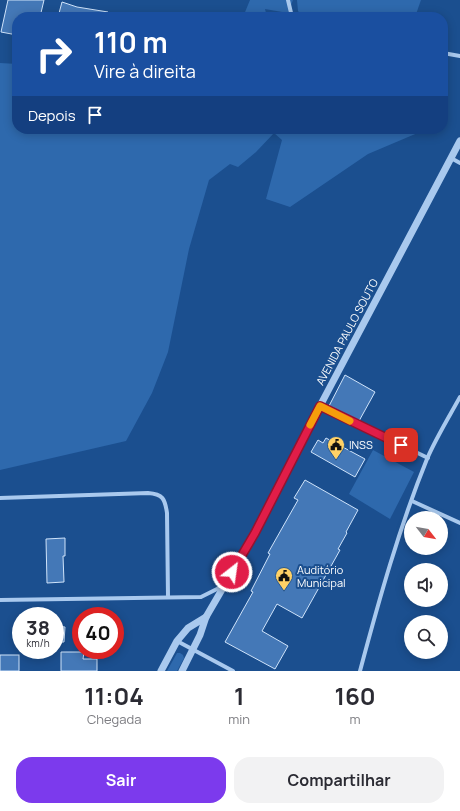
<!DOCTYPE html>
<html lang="pt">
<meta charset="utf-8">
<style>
body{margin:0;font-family:Manrope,sans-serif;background:#f2f2f3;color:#2b2b33;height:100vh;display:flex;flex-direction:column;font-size:15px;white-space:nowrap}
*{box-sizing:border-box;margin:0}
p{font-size:13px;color:#7c7c81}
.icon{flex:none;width:22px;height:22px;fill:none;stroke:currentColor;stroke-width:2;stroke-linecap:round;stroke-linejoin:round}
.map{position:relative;height:671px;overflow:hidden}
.panel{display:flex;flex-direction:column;background:#fff;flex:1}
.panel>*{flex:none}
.guide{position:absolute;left:12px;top:12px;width:436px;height:122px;border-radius:16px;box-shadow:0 2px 10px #0003;background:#1a4fa0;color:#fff;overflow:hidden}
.needle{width:26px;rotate:121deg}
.tools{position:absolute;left:404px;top:511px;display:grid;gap:8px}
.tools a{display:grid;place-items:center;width:44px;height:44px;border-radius:50%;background:#fff;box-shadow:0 2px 10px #0003;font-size:20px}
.speed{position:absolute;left:12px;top:607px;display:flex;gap:8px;font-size:20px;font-weight:700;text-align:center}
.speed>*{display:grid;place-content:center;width:52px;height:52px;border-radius:50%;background:#fff;box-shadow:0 2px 10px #0003;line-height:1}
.speed small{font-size:10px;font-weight:400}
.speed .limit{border:6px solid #d22;background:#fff;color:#111}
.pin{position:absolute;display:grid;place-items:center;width:34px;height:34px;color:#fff;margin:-17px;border-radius:8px;box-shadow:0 2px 6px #0006}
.me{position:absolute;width:44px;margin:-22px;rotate:30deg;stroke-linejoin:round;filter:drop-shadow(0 0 3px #0008)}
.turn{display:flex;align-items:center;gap:14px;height:84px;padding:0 16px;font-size:18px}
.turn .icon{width:52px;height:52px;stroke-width:2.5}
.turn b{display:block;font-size:28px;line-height:34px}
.then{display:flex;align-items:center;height:38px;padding:0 16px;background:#0003;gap:8px;font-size:15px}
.eta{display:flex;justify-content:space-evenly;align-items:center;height:68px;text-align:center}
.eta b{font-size:24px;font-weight:700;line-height:28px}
.primary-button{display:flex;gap:8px;margin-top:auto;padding:8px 16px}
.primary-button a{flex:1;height:46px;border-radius:16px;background:#7c3aed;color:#fff;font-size:16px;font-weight:700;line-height:46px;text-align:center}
.primary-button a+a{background:#f2f2f3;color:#2b2b33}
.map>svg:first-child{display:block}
.green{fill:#2e69ad}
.building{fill:#4478b7;stroke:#cfe3fa}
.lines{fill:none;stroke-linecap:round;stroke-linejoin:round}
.minor{stroke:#a9c9ee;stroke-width:4}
.tertiary{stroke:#a9c9ee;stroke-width:7}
.route-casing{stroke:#92132f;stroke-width:10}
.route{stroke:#e11d48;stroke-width:7}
.slow{stroke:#f59e0b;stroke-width:7}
.labels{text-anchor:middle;stroke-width:4;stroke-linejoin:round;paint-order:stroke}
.street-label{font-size:11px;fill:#fff;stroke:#1b4f8f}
.poi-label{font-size:11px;fill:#fff;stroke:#1b4f8f;text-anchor:start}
</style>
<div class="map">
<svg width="460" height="671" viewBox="0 0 460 671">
<rect width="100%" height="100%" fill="#1b4f8f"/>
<g class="green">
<path d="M250,0H293L288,13L265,9L267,17H243Z"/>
<path d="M297,0H421L415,17H303L298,11Z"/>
<path d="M0,63L17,64V129H427L368,154L290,207L266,199L282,140L274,133L256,152L238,167L230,164L209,180L189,249L168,352L152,393L126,441L0,470Z"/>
<path d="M373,450L414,472L390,519L349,494Z"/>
<path d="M177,653H180L183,655L184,658L177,671H167Z"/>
</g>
<g class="building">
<path d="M8,0H44L40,17H17V35L1,32Z"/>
<path d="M62,2L77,7L108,12V17H58Z"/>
<path d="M345,375L375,392L359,421L329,406Z"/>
<path d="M326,438L365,459L355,477L311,452L318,440L323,443Z"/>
<path d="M305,480L358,510L346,532L347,533L338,549L340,550L302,618L277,604L262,631L288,646L275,669L225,642L253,592L251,591L270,554L268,553L298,500L294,498Z"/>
<path d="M65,538V556H63L64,582L47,583L46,539Z"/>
<path d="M55,626L65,627L64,642H55Z"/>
<path d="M61,652H84L83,659H97V671H61Z"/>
<rect x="0" y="655" width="19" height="16"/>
</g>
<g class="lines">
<g class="minor">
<path d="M288,0L292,17"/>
<path d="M443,53L460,56"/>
<path d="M451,158L460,163"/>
<path d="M320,406L428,458"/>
<path d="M0,498L148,493C163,494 165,499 167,513L168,597"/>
<path d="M412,501L460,523"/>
<path d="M0,600L201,597L223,586"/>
<path d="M177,641L233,671"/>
<path d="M360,671C379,600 399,528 427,459C436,438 449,417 460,397"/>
</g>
<g class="tertiary">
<path d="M161,671L177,641L188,628L206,617"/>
<path d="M182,671L200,635L206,617L255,533L320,406L460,141"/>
</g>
</g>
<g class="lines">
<defs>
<path id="route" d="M232,572L255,533L320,406L401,445"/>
</defs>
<use href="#route" class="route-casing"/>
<use href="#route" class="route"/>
<path class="slow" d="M310,425L320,406L350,421"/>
</g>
<defs>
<symbol id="civic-pin" viewBox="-11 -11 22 30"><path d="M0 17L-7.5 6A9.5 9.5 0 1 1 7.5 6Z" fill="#ffd166" stroke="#1b4f8f"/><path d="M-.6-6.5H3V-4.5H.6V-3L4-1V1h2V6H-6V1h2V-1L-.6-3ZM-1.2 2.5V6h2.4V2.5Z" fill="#111"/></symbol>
</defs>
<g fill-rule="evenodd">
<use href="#civic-pin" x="326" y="435" width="20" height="27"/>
<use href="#civic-pin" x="274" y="566" width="20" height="27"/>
</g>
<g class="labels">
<g class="street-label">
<text transform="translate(347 332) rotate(-62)" y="4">AVENIDA PAULO SOUTO</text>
</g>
<g class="poi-label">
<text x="349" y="449">INSS</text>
<text x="297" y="574">Auditório<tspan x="297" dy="13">Municipal</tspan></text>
</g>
</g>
</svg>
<div class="tools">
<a><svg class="needle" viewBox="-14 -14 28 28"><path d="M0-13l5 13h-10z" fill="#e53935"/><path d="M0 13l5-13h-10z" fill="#7c7c81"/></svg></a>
<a><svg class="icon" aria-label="sound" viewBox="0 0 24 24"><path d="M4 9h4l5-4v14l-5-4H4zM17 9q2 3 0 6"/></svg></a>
<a><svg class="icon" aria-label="search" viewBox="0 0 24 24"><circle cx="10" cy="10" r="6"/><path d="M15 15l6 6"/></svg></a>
</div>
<div class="speed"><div>38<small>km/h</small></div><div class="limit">40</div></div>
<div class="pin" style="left:401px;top:445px;background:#d93025"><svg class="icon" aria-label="arrive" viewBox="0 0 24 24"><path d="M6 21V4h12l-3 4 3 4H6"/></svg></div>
<svg class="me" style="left:232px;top:572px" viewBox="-20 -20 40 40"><circle r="17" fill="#e11d48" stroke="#fff" stroke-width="3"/><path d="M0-11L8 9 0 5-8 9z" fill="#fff"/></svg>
<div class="guide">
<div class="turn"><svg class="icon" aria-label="right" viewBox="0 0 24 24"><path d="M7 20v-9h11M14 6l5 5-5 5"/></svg><div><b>110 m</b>Vire à direita</div></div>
<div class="then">Depois<svg class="icon" aria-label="arrive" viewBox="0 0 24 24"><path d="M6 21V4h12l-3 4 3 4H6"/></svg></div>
</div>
</div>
<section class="panel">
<div class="eta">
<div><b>11:04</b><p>Chegada</p></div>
<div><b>1</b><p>min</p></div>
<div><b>160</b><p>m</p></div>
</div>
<div class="primary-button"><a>Sair</a><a>Compartilhar</a></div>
</section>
